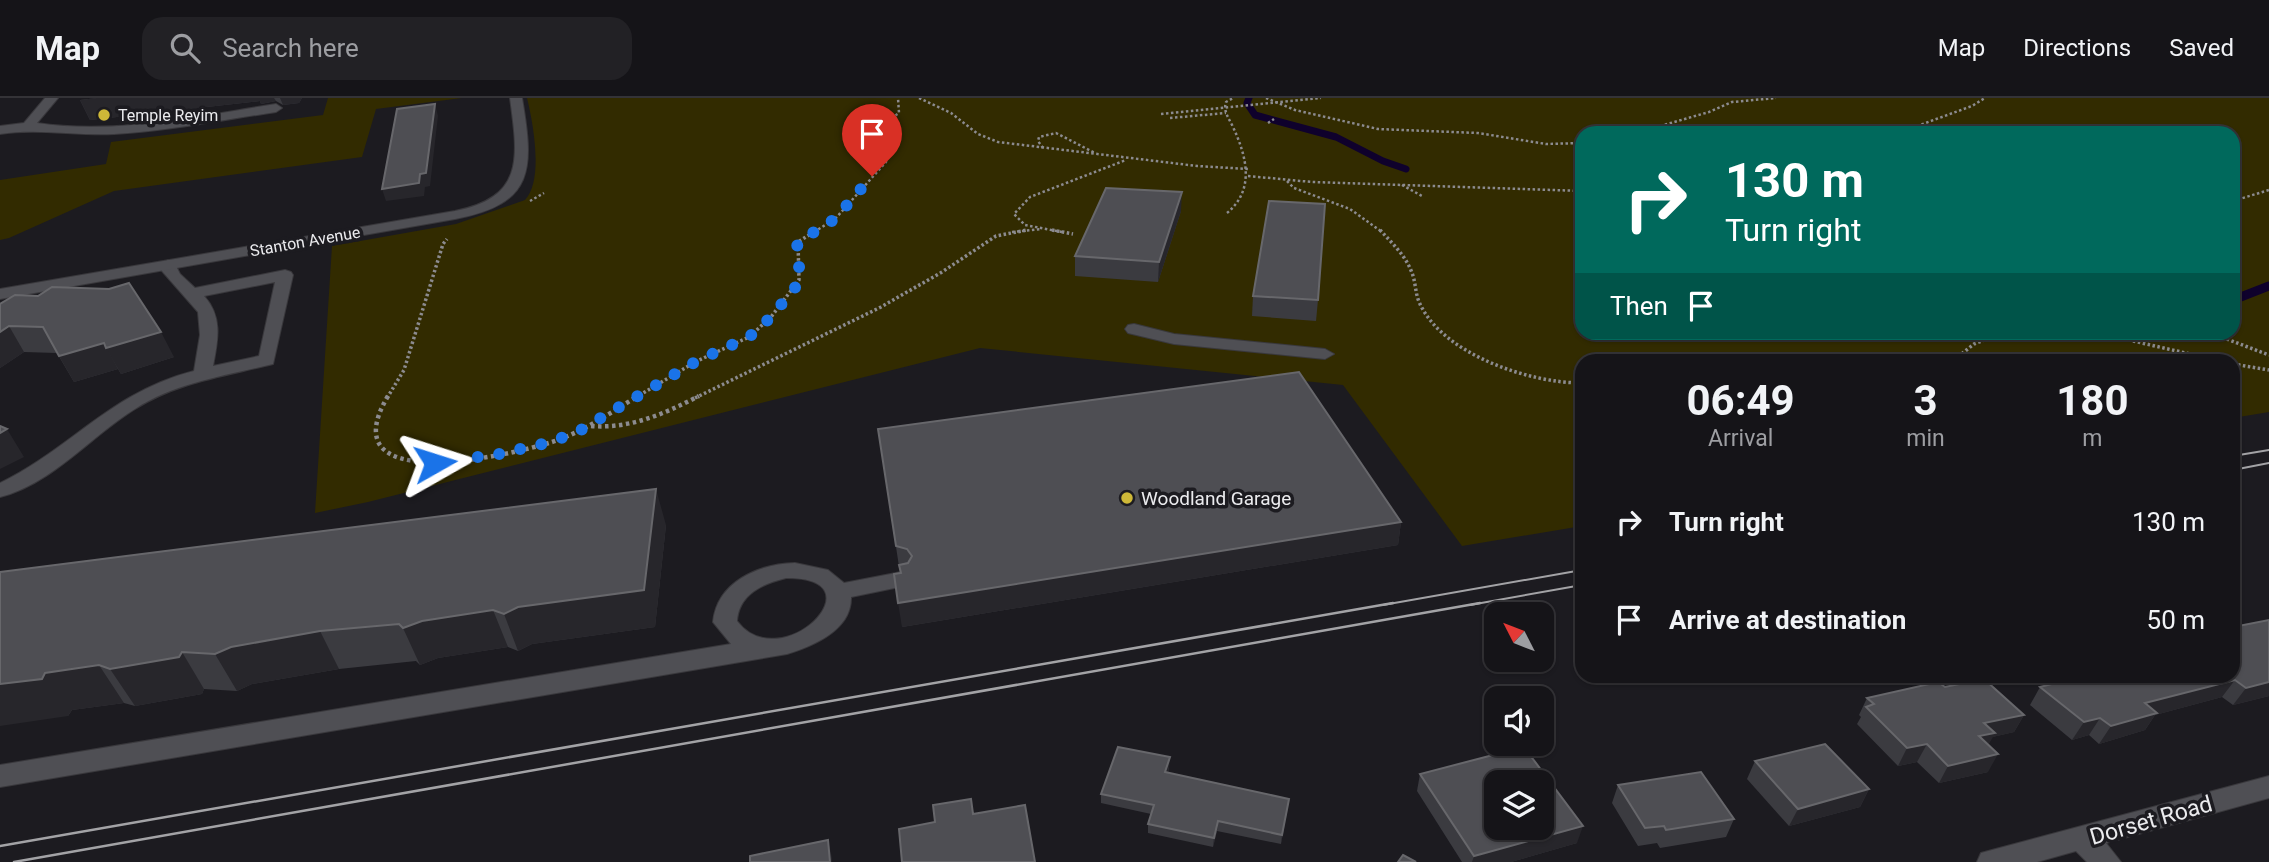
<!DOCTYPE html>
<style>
body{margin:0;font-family:Roboto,sans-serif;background:#222125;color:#f1f3f6;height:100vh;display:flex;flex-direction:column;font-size:26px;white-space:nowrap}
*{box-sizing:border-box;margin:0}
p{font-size:23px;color:#9d9ea2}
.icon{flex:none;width:38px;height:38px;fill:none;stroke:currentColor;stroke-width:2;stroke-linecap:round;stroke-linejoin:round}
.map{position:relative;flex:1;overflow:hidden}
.panel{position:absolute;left:1575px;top:256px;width:665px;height:329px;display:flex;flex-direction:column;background:#151418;border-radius:21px;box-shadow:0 2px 5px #0004,0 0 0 2px #343337}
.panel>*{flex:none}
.top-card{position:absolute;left:1575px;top:28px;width:665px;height:214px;border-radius:21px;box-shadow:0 2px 5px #0004,0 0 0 2px #343337;background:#00695c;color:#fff;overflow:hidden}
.needle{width:46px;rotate:312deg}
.controls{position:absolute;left:1484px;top:504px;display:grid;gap:14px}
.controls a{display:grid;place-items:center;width:70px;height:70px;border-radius:14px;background:#151418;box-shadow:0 2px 5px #0004,0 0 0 2px #343337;font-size:35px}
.pin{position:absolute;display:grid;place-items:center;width:60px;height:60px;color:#fff;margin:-72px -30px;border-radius:50% 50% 50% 0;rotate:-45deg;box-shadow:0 0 7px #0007}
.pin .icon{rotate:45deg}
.me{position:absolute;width:77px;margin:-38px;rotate:84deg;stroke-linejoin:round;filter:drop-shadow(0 0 5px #0008)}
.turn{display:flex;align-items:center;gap:24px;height:147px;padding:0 35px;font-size:32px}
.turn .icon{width:91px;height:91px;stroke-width:2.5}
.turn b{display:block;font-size:49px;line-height:60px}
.then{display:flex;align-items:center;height:66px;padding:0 35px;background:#0003;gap:14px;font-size:26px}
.eta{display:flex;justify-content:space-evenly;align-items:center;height:119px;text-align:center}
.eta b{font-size:42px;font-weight:700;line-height:49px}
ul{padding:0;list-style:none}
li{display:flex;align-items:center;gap:21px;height:98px;padding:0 35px}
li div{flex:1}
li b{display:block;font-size:26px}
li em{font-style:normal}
header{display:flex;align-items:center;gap:42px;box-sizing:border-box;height:98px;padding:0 35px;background:#151418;border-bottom:2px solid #343337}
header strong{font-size:33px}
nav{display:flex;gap:38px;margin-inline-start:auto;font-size:24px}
.search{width:490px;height:63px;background:#222125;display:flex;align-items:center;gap:18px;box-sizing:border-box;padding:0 24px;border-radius:21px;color:#9d9ea2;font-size:26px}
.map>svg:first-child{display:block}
.green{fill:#322b00;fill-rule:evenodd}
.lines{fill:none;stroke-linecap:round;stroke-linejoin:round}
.stream-far1{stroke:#0f012c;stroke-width:7}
.stream{stroke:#0f012c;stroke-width:9}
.lane-casing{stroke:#39383c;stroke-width:2}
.street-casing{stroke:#39383c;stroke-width:2}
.path-far2{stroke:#8c8b8f;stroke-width:2.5;stroke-dasharray:2.5 2.5;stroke-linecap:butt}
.path-far1{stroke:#8c8b8f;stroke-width:3.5;stroke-dasharray:2.5 2.5;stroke-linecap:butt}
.path{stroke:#8c8b8f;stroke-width:4.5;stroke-dasharray:3.5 3.5;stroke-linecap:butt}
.lane{fill:#4f4f54;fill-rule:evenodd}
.street{fill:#4f4f54;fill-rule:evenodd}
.tram-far1{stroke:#a3a3a6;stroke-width:2}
.tram{stroke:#a3a3a6;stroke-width:2.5}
.path-bridge{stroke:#8c8b8f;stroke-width:2.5;stroke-dasharray:2.5 2.5;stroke-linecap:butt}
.wall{fill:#3b3b40}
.shaded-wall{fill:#27262b}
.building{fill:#4e4e53;stroke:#67676b;stroke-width:2;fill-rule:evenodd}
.route{stroke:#1a73e8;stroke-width:12;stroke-dasharray:0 21.6}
.poi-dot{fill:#ceb838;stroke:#1c1b20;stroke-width:2.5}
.labels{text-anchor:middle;stroke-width:7;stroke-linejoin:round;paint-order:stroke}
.far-poi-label{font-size:16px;fill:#ebebee;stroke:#1c1b20;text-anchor:start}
.far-street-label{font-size:16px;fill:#ebebee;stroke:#1c1b20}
.poi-label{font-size:19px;fill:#ebebee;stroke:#1c1b20;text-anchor:start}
.near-street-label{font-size:23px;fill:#ebebee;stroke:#1c1b20}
</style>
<header>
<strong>Map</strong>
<div class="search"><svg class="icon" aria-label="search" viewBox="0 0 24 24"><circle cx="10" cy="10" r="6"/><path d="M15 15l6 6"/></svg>Search here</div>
<nav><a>Map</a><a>Directions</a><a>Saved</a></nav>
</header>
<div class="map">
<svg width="2269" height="764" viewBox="0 0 2269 764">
<rect width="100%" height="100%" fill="#1c1b20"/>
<g class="green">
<path d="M328,0H462L376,11L362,59L114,93L9,140L0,142V82L106,66L111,44L323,17Z"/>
<path d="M527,0H2269V314L2233,320V262H1582V428L1462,448L1343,287L980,250L368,404L315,415L332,148L456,126L525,102C544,82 533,24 527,0ZM1582,35H2233V234H1582Z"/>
</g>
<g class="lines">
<path class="stream-far1" d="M1249,0L1247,5L1255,17L1336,39L1383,63L1406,71"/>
<path class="stream" d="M2233,202L2269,188"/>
<defs>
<g id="lane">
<path d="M45,0H58L37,25C116,37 198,18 276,6L282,10L276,14C222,22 168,33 114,36C75,38 38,30 0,36V28L24,25Z"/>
<path d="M168,162L174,164L180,176L195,190L285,172L291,174L293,177L273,266C226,278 177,284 135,311C91,338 52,386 0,399V385C72,350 111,294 194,273L200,237L198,214L162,173L160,167ZM275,184L259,258L213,268C218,242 223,219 204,198Z"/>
<path d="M1134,226L1174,236L1325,251L1334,256L1325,261L1174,246L1128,235L1125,231L1128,227Z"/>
<path d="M795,465L828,472L844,485L901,474L909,477L913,482L909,487L851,499C852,532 813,548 787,556L0,689V667L731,546L713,524C717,484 758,466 795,465ZM786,480C883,479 781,581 737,523C739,496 762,486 786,480Z"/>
</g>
<g id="street">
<path d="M510,0H522C534,71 535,106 455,121L0,201V191L455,113C525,99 518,59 510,0Z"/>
<path d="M2269,678V700L2106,745L2121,764H2087L2076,753L2037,764H1977L1981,755L1992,752Z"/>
</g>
</defs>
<use href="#lane" class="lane-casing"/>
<use href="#street" class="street-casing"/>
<g class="path-far2">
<path d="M919,0L951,15L978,36L998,44L1197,68L1248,71"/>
<path d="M1266,0L1295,12L1378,31L1478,35L1546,46L1582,45"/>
<path d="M1170,20L1226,15"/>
<path d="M1268,25L1274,21"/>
<path d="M1636,35L1709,14L1732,4L1776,0"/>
<path d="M1898,35L1972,8L1985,0"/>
<path d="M1043,50L1038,43L1039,39L1056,35L1095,55"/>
<path d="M1248,78L1312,84L1582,93"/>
<path d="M1287,83L1294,90L1350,111L1382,134"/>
<path d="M1402,87L1422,98"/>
<path d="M530,103L544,95"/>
<path d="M2233,103L2269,92"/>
<path d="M1227,115C1255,92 1247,59 1233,29C1229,20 1223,14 1226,4L1233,0"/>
<path d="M814,134L835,121L886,64V56L861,41L899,15L898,0"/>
<path d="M1012,134L1041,131"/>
<path d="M1062,134L1025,127L1014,116L1030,99L1126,62"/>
</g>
<g class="path-far1">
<path d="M1052,132L1073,136"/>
<path d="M1380,132C1392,145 1406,158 1412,175C1416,185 1415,196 1420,206C1444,257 1530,285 1582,285"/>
<path d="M2094,234L2216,262"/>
<path d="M2208,234L2269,257"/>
<path d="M1954,262L1974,246L2005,234"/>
<path d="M2233,266L2269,272"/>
<path d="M387,300L404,272L443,146L447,141"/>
<path d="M635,300L695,264L749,239L771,219L799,182L798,144L817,132"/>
<path d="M695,300L881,209L942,174L996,138L1027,132"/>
</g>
<g class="path">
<path d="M388,298C328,399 508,358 552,344C583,334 610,315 638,298"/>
<path d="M591,328C630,331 664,316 699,298"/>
</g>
<use href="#lane" class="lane"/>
<use href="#street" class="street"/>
<g class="tram-far1">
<path d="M2233,358L2269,352"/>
<path d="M2233,372L2269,365"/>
<path d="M1383,507L1582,472"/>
<path d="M1470,507L1582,487"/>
</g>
<g class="tram">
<path d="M0,748L1393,505"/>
<path d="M14,764L1480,505"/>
</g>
<path class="path-bridge" d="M1161,16L1321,0"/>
</g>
<g class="wall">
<path d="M97,0H302L299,5L283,7L276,3L261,6L260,3L90,22L80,2Z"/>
<path d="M1181,113L1158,184L1075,178V158Z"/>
<path d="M1253,198L1318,202L1316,223L1252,218Z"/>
<path d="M0,206L174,259L121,276L118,271L74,284L57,255L24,254L0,270Z"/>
<path d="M878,331L1401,424L1398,447L902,529L900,475Z"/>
<path d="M666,427L655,529L532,546L518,553L508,549L438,560L420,567L416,563L339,571L252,586L237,593L204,591L202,596L135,608L124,605L72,612L68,618L0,474Z"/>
<path d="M2269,522V598L2233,607L2222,599L2155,617L2145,632L2099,646L2089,637L2072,642L2030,607L2040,589L2060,584L2056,581L2058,578H2233Z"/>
<path d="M1945,589L2024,617L2014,634L1992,639L1988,647V674L1939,685L1917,664L1898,668L1857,626L1861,619L1859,617L1867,600Z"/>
<path d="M1755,663L1869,691L1860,709L1789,728L1747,681Z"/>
<path d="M1169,669L1168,675L1289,701L1281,746L1217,733L1213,749L1148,735V726L1151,716L1101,705V696Z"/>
<path d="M1420,676L1577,745L1511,764H1462L1417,693Z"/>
<path d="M1618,687L1734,721L1726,739L1660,750L1657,745L1638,748L1612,705Z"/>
</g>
<g class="shaded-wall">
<path d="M97,0H274L276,3L261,6L260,3L90,22L80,2Z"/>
<path d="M280,0H302L299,5L283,7Z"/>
<path d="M435,6L438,18L430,88L425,89L424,98L386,103L382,91L420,76Z"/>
<path d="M1182,94L1181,113L1158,184L1159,164Z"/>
<path d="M9,228L24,254L0,270V234Z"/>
<path d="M161,234L174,259L121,276L106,250Z"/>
<path d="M104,245L118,271L74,284L59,258Z"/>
<path d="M7,331L24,359L0,371V335Z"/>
<path d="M656,391L666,427L655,529L532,546L518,553L504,516Z"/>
<path d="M1401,424L1398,447L902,529L898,505Z"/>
<path d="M493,512L508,549L438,560L420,567L403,530L422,523Z"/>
<path d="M320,533L339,571L252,586L237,593L215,556L231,549Z"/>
<path d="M182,554L204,591L202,596L135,608L110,571Z"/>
<path d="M99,567L124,605L72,612L68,618L0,628V586L45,575Z"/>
<path d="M2235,582L2222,599L2155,617L2145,632L2099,646L2111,628L2145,605Z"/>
<path d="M2269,584V598L2233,607L2246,590Z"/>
<path d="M2024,617L2014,634L1993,639L1985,652L1969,656L1984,625Z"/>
<path d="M2100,620L2089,637L2072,642L2084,624Z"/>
<path d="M1927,646L1917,664L1898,668L1907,650Z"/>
<path d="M1998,656L1988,674L1939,685L1948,668Z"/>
<path d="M1170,659L1169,669L1165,683V674Z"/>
<path d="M1869,691L1860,709L1789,728L1798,711Z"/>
<path d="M1289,701L1288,710L1281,746L1282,737Z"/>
<path d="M1218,723L1217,733L1213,749L1214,740Z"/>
<path d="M1583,728L1577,745L1511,764H1472L1474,758Z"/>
<path d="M828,742L832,760V764H830Z"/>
</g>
<g class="building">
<path d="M435,6L426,75L420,76L419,85L382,91L397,11Z"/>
<path d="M1106,90L1182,94L1159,164L1075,158Z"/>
<path d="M1269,103L1325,106L1318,202L1253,198Z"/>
<path d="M129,185L161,234L106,250L104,245L59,258L43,229L9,228L0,234V206L15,197L38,198L52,189L109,191Z"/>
<path d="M1299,274L1401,424L898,505L894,476L901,475L899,467L908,465L912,458L907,451L896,448L878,331Z"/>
<path d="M0,328L7,331L0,335Z"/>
<path d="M656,391L644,492L518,509L504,516L493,512L422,523L403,530L399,526L320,533L231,549L215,556L182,554L179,559L110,571L99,567L45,575L42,581L0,586V474Z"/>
<path d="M2269,522V584L2246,590L2235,582L2145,605L2157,615L2111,628L2100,620L2084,624L2040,589L2083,578H2233V529Z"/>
<path d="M1984,581L2024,617L1984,625L1995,635L1979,638L1998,656L1948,668L1927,646L1907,650L1866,609L1874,606L1867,600L1938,584L1945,589Z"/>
<path d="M1825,646L1869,691L1798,711L1755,663Z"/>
<path d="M1118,649L1170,659L1165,674L1289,701L1282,737L1218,723L1214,740L1148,726L1154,707L1101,696Z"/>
<path d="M1524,649L1583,728L1474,758L1420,676ZM1496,684H1542V730H1496Z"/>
<path d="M1701,674L1734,721L1666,732L1664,728L1645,730L1618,687Z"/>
<path d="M971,701L973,716L1025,707L1035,764H902L899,731L935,724L933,707Z"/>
<path d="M828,742L830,764H750V758Z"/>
<path d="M1403,757L1416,764H1398Z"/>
</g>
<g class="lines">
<path class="route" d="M435,365L499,356L551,344L579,333L695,264L749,239L771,219L797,187C804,174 794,158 798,144L835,121L872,78"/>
</g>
<g class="poi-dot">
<circle cx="104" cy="17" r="7"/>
<circle cx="1127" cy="400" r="7"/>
</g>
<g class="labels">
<g class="far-poi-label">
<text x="118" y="23">Temple Reyim</text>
</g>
<g class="far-street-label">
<text transform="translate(305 143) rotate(-10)" y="6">Stanton Avenue</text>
</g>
<g class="poi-label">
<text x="1141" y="407">Woodland Garage</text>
</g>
<g class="near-street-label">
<text transform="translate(2151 722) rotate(-16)" y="8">Dorset Road</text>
</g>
</g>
</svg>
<div class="controls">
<a><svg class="needle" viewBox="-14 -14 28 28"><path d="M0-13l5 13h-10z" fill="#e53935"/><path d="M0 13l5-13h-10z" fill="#9d9ea2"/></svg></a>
<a><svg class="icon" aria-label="sound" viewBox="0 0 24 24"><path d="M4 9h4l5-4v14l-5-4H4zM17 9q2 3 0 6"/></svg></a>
<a><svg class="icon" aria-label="layers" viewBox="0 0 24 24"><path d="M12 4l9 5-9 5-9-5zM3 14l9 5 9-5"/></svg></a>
</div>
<div class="pin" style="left:872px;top:78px;background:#d93025"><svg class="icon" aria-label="arrive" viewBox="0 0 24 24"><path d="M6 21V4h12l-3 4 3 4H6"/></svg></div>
<svg class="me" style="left:435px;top:365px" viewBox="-20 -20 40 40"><path d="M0-17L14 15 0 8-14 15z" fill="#1a73e8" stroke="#fff" stroke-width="4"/></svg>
<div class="top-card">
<div class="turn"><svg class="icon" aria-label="right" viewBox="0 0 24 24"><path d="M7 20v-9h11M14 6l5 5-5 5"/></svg><div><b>130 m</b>Turn right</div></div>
<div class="then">Then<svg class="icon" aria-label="arrive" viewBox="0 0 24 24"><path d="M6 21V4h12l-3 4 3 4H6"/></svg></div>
</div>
<section class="panel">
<div class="eta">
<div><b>06:49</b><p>Arrival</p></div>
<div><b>3</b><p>min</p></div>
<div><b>180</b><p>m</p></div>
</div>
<ul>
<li><svg class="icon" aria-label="right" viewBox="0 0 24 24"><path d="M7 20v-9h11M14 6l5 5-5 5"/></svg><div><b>Turn right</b></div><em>130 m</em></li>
<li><svg class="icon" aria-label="arrive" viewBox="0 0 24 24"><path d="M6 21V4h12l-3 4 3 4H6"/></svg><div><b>Arrive at destination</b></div><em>50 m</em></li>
</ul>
</section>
</div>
